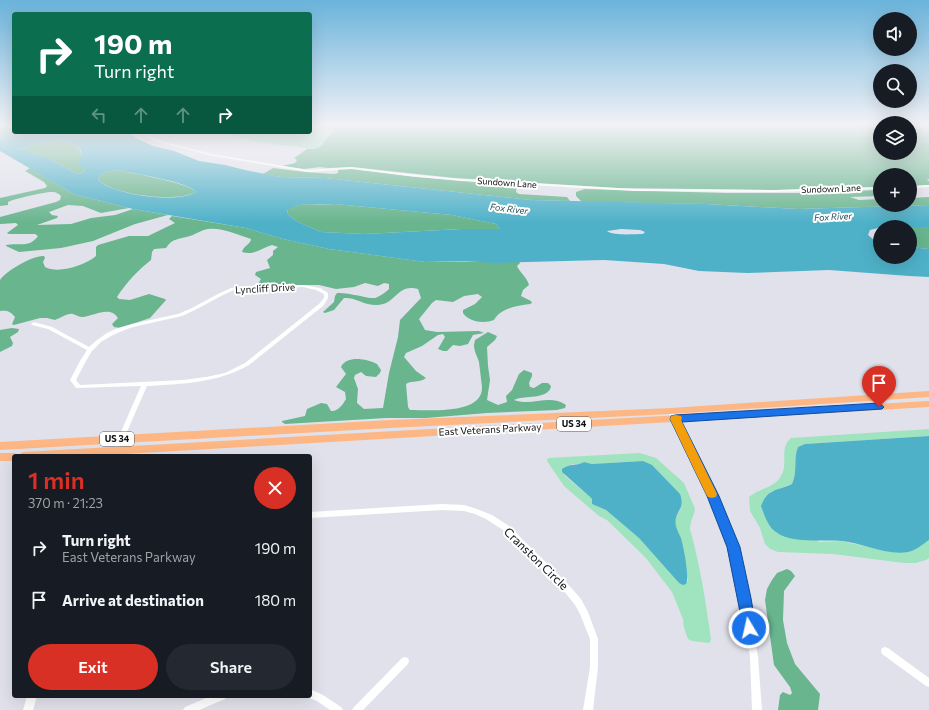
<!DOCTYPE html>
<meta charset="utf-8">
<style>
body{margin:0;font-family:Commissioner,sans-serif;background:#242831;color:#f1f3f6;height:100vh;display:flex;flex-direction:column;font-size:15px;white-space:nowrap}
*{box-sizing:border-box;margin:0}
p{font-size:13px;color:#9ea1a6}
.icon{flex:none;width:22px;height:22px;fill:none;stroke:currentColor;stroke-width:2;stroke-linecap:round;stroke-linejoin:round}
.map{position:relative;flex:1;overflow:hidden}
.details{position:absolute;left:12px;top:454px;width:300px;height:244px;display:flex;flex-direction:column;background:#171b24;border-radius:4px;box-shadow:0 4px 16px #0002}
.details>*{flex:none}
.guide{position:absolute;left:12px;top:12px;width:300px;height:122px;border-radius:4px;box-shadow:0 4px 16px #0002;background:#0b6e4f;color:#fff;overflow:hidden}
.controls{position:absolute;left:873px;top:12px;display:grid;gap:8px}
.controls a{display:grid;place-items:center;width:44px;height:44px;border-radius:50%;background:#171b24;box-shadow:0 4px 16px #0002;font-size:20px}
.pin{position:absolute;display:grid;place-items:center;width:34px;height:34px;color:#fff;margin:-41px -17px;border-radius:50% 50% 50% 0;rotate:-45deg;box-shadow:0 0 4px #0007}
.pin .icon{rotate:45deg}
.me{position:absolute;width:44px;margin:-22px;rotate:351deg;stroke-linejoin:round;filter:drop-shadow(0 0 3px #0008)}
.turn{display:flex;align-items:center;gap:14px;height:84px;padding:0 16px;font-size:18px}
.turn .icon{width:52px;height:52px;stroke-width:2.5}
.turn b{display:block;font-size:28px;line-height:34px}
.lanes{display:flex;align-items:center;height:38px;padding:0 16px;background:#0003;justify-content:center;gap:20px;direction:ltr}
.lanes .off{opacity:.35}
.round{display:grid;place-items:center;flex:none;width:42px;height:42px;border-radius:21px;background:#242831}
.headline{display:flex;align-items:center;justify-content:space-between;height:68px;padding:0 16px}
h1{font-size:24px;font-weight:600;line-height:30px;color:#d93025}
.action{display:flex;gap:8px;margin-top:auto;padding:8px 16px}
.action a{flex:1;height:46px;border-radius:24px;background:#d93025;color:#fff;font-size:16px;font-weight:600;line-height:46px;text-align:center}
.action a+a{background:#242831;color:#f1f3f6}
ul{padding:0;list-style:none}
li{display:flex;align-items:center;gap:12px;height:52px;padding:0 16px}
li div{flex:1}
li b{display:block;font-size:15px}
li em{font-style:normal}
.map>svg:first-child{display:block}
.green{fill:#a0e3bf;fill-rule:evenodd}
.forest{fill:#68b58e}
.water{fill:#4eb1c8;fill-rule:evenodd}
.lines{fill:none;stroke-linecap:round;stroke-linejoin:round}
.street{fill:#fff;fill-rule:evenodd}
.primary{fill:#fdb784;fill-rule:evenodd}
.route{fill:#1a73e8;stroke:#114b97}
.slow{fill:#f59e0b}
.labels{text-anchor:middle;stroke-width:4;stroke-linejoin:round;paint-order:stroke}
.far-street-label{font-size:9px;fill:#111114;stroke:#fff}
.far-water-label{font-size:9px;font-style:italic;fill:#1e4a54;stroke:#fff}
.shield{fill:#fff;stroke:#58585a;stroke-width:1}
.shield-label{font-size:9px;font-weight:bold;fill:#111114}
.street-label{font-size:10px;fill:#111114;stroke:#fff}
.near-street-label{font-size:12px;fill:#111114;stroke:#fff}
</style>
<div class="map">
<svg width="929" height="710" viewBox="0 0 929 710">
<rect width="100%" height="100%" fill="#e1e1eb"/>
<g class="green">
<path d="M310,124H333L334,130C328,137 324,147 314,149L258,142L218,132H310Z"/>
<path d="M929,429V436L805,444L798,447C793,459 798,471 792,484L770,492L819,542L841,541L891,552H908L929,540V558L926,560L916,563H904L833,554L778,552L770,549L765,544L760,528L750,511L749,497C759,488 776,488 782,474C788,462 779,448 791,438Z"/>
<path d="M640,453L656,458L684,483L695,509C694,516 690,521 690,529C700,565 706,602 711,640L709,643L692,641L688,639L684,628L683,619L672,592L646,558L607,520L599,516L564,486L547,461L548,458ZM643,461L681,508L675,519L676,528L681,539L688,581L679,583L639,538L606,510L592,504V499L589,496L564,475L572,464H581L584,462L592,464Z"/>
</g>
<g class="forest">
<path d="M0,124H14V132H27L0,137Z"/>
<path d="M333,124H880V153H910V124H929V179L927,180L929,181V185L910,186V175H880V187L775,190L618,188L455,178L352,167L328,168L320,167L304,169L282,166L295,163L297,160L294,158L307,149H314L320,147L334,130Z"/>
<path d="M63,140C85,148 79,149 85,170L82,173L77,174L46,157L23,151L21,149L39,143Z"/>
<path d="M30,168L74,194L129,208L101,213L83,206L68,205L49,212L52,215L58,216L57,218L37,225L71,224L91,218L115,215L133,209L168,215L135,224L93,241L61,248L19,252L6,246V245C18,242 29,249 38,236L35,234H9L7,233L18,225L16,223L0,224V217L56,202L60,200L61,196C59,194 56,192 53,192C47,191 13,199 8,202V205L0,206V198L45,188L47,186L44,182L25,171Z"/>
<path d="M273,168L305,172L334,174L338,173V169L348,168L416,177L517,185L516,192L519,194L567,197L570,201L531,200L325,178L280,177L263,174Z"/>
<path d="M118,170C134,174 187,182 196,192C176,203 114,195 98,180C101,171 110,171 118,170Z"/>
<path d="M585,189L726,193H803L880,190V196L850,197L859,200L880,199V205H910V198L929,197V205L798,209L706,204L582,202L576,196V192Z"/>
<path d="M335,204L452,215L496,224L500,229H461L365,234L321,232L296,221L288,214L287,209C300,201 320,206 335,204Z"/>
<path d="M172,216L246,228L283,239L329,249L425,262L519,261L520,263L517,266C520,273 527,277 529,285L523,290L521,296L531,301L532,303L530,304C516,306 501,308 494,320C484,324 469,322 463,313V310L475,304L482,297L478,294L464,296L453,302L436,300L432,303L419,319L425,330L437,332L479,331L484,333L473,335L468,344L460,346L453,345L447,351H443L438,349L445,337L443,334L438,335L422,346L406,353L404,357L416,371L426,378C420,383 412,380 406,384L408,407L410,410C429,410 483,415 482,387C481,379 480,370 479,362C477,356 474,351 474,345L475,340L488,332L497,336L495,340L487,347L488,366L490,380L487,400L498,405L507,402L506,396L512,390L519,374L524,370L532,373V376L529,383L530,387L534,388L542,383H548L551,386C549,400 523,395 514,400C532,407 549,393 566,405L565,408L557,410L487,413L426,418H386L285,424L282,422V421L305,416L307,409L321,403L327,404L331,411C338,412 343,404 346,399L345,392L336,387L346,374L341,367C347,355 367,359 377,364L381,370L380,373L376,377L366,376L361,372L355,375L354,378L358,389L357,403L364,409L383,408L389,373L398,337L400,320L421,298L418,289C400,284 398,297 386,303C369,310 358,297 344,298L334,310L325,313L323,312L334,302L335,296L337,293C348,292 369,299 375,298C379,297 386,292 389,289V284L384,283L378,286L365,283L354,287L336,289L319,285H261L258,284L261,279L255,275L256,272L270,268L267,260L273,255V251L278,247L272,245C261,248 254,256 242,252C243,246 251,244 251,239C239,235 220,227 208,229C201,230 196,234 190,236C180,239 172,238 166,248L154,249L152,252L151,260C138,270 126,283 117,297L119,299L130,300L149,294L165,299L166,300L150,318L120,328L114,327L112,324L118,318C110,305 94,316 82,317C79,317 77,315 73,314C67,313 61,318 55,320L47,318H40L14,325L12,324L15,317C10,311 7,310 0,311V280C6,271 33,255 44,256L45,258L43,262L45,267C58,274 84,266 96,256V247L98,245L129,236H148L175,223L169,219Z"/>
<path d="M910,227H929V249L910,247Z"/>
<path d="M12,328L19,329L18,332L10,337L13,343L12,346L0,352V330Z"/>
<path d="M787,569L791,571L795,576L784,591L783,620L787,643L795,664L820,694L818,710H778L780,695L783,692L790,695L792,693L790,687L774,665L765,600L767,589L772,580L777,573Z"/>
</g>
<g class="water">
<path d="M529,126L539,128L505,132L491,130L498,127Z"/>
<path d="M27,132H128L136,138L153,146L174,151L199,161L225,165L245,170L280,177L325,178L531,200L706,204L798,209L929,205V227H882L870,230L868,235L880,245V257H910V247L929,249V277L909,276L829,270L747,273L699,271L664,264L604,260L493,263L467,261L425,262L329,249L283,239L246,228L133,209L74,194L0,151V137ZM63,140C75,145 88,148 78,163L79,166L84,168L85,170L82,173L77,174L46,157L21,149L39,143ZM118,170C134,174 187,181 196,192C177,204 113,195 98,180C101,171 110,171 118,170ZM335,204L452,215L496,224L500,229H461L365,234L321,232L296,221L288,214L287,210C299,201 321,206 335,204ZM621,229L640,230L645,232L643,234C634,234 613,236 607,231Z"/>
<path d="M929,436V540C923,544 915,551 908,552C888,556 862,543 842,541C824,539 791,544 776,532C768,527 764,514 761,506C768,488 777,491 792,484C798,471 793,459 798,447L805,444Z"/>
<path d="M643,461L652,465L680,494C686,511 673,511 676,526C677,530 679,534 681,538C683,545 690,577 686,584L683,585L679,583L639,538L606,510L592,504V499L589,496L562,472V469C570,463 578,466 584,462L592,464Z"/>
</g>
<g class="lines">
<g class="street">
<path d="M139,132H143L156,139L169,143L212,154L308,170L351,167L408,174L461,179L634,189L775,190L880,187V189L775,192L634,191L461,181L408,176L351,169L308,172L212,156L154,141Z"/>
<path d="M929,185V187L910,188V186Z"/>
<path d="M303,285L320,288L328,293V298L323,306L249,365C217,383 183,384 147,386L119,450L118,452H114L113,450L141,386L76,388L70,380L80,361L87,350L48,329L32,325L31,324L34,322L52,327L89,347L97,340L107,333L118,328L132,324L178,314L192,308L218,294L231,288ZM303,287L316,290L324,294V298L319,304L245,363L225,373L206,377L183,380L80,385L76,380L86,361L92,351L101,342L111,336L122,331L133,327L182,316L195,310L221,296L234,290Z"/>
<path d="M671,409L673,410L674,411L717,496L737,547L749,598L758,657L762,710H752L750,657L741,598L729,547L709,496L668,411L669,410Z"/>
<path d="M442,504L464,505L477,509L492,515L509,526L566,582L581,599L588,612L598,639V667L593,710H583L590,667V639L580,614L575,605L560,586L503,530L486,519L475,514L464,511L442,510L310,518V512Z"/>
<path d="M885,647L888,648L929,678V687L926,686L882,654L881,651L882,648Z"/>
<path d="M405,657L408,658L409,661L408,664L363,710H352L354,707L402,658Z"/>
<path d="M310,689L323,695L341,707L343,710H330L317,701L307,697L306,696H310Z"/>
<path d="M27,696H37L33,710H23Z"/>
<path d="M211,696H227L225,699L199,710H183L185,707Z"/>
</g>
<g class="primary">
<path d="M929,391V397L671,414L390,428L0,450V442L390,420L671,408Z"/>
<path d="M929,401V407L91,456H14V461H0V453H14L18,455L23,452Z"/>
</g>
</g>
<linearGradient id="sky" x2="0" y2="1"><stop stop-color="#6ab3db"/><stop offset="0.56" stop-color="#f2f2f6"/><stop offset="1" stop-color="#f2f2f6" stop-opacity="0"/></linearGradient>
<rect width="929" height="223" fill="url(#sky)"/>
<path class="route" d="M879,403L884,407L882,409L682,422L719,496L740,547L751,598L756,628L754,632L749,634L744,632L727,547L707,496L670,419L671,416L675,415Z"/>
<path class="slow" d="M675,415L681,416L682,418L681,420L717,494L716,497L712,498L708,497L706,494L670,419L671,416Z"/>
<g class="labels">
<g class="far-street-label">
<text transform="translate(507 183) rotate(4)" y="3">Sundown Lane</text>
<text transform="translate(831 189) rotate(-2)" y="3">Sundown Lane</text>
</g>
<g class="far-water-label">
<text transform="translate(509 209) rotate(7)" y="3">Fox River</text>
<text transform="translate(833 217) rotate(-3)" y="3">Fox River</text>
</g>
<g class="shield">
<rect x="557" y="417" width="34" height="14" rx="3"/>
<rect x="100" y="432" width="34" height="14" rx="3"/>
</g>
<g class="shield-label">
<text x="574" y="427">US 34</text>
<text x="117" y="442">US 34</text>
</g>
<g class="street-label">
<text transform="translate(265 288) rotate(-3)" y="4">Lyncliff Drive</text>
<text transform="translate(490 429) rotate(-3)" y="4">East Veterans Parkway</text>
</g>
<g class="near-street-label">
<text transform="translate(536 559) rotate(44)" y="4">Cranston Circle</text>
</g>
</g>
</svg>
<div class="controls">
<a><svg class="icon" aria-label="sound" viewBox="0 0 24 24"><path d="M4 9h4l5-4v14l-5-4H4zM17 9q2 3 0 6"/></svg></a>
<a><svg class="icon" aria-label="search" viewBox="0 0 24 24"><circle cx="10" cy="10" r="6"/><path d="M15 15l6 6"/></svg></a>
<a><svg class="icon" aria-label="layers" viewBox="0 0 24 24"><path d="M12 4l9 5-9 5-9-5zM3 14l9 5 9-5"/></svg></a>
<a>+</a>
<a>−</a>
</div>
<div class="pin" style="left:879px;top:407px;background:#d93025"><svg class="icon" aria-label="arrive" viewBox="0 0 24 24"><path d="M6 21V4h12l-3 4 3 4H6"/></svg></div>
<svg class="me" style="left:749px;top:628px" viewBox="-20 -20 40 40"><circle r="17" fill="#1a73e8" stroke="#fff" stroke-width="3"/><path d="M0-11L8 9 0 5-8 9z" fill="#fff"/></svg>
<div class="guide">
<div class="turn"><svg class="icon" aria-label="right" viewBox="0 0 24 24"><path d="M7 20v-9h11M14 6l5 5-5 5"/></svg><div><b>190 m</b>Turn right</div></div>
<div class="lanes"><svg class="icon off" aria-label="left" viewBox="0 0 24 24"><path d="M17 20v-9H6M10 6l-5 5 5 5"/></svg><svg class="icon off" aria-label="ahead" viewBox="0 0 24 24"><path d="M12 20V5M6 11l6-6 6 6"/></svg><svg class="icon off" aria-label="ahead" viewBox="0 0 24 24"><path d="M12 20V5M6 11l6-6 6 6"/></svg><svg class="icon" aria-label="right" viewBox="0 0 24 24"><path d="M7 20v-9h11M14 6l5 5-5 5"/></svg></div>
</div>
<section class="details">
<div class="headline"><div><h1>1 min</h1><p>370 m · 21:23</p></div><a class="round" style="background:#d93025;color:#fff"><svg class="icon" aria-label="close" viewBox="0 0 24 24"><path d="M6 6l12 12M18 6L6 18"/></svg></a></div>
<ul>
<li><svg class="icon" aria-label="right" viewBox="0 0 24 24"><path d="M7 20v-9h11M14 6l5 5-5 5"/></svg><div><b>Turn right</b><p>East Veterans Parkway</p></div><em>190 m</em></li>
<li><svg class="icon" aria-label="arrive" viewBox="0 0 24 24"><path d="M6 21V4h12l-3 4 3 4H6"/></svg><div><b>Arrive at destination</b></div><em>180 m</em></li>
</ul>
<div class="action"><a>Exit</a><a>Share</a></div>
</section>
</div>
